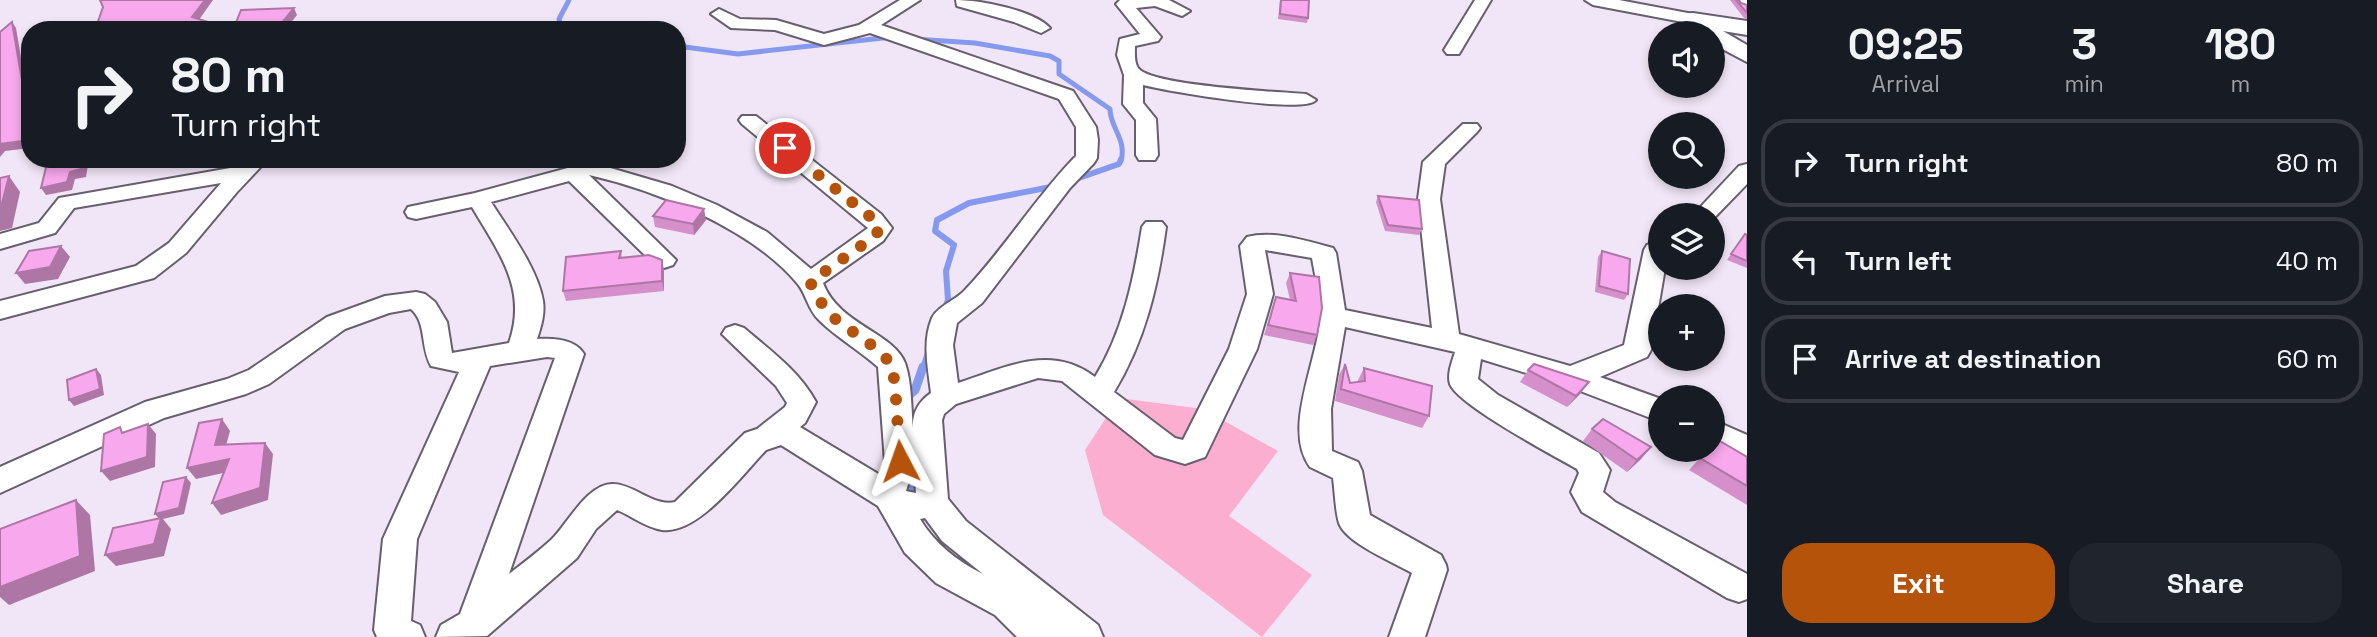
<!DOCTYPE html>
<meta charset="utf-8">
<style>
body{margin:0;font-family:"Space Grotesk",sans-serif;background:#20242c;color:#f1f3f6;height:100vh;display:flex;flex-direction:column;font-size:26px;white-space:nowrap}
*{box-sizing:border-box;margin:0}
p{font-size:23px;color:#9ea1a6}
.icon{flex:none;width:38px;height:38px;fill:none;stroke:currentColor;stroke-width:2;stroke-linecap:round;stroke-linejoin:round}
.map{position:relative;flex:1;overflow:hidden}
.sheet{display:flex;flex-direction:column;background:#171b24;width:630px}
.sheet>*{flex:none}
.top-card{position:absolute;left:21px;top:21px;width:665px;height:147px;border-radius:28px;box-shadow:0 4px 10px #0003;background:#171b24;color:#f1f3f6;overflow:hidden}
.buttons{position:absolute;left:1648px;top:21px;display:grid;gap:14px}
.buttons a{display:grid;place-items:center;width:77px;height:77px;border-radius:50%;background:#171b24;box-shadow:0 4px 10px #0003;font-size:35px}
.pin{position:absolute;display:grid;place-items:center;width:60px;height:60px;color:#fff;margin:-30px;border:4px solid #fff;border-radius:50%;box-shadow:0 2px 7px #0007}
.me{position:absolute;width:77px;margin:-38px;rotate:356deg;stroke-linejoin:round;filter:drop-shadow(0 0 5px #0008)}
.turn{display:flex;align-items:center;gap:24px;height:147px;padding:0 35px;font-size:32px}
.turn .icon{width:91px;height:91px;stroke-width:2.5}
.turn b{display:block;font-size:49px;line-height:60px}
.eta{display:flex;justify-content:space-evenly;align-items:center;height:119px;text-align:center}
.eta b{font-size:42px;font-weight:800;line-height:49px}
.action{display:flex;gap:14px;margin-top:auto;padding:14px 35px}
.action a{flex:1;height:80px;border-radius:28px;background:#b45309;color:#fff;font-size:28px;font-weight:800;line-height:80px;text-align:center}
.action a+a{background:#20242c;color:#f1f3f6}
ul{padding:0;list-style:none}
li{display:flex;align-items:center;gap:21px;height:88px;margin:0 14px 10px;padding:0 21px;border:4px solid #363941;border-radius:28px}
li div{flex:1}
li b{display:block;font-size:26px}
li em{font-style:normal}
main{display:flex;flex:1;min-height:0}
.map>svg:first-child{display:block}
.green{fill:#fbaed0}
.lines{fill:none;stroke-linecap:round;stroke-linejoin:round}
.stream-far2{stroke:#8599ef;stroke-width:5}
.stream-far1{stroke:#8599ef;stroke-width:6}
.stream{stroke:#8599ef;stroke-width:9}
.minor-casing{stroke:#675f6d;stroke-width:4}
.tertiary-casing{stroke:#675f6d;stroke-width:4}
.minor{fill:#fff;fill-rule:evenodd}
.tertiary{fill:#fff;fill-rule:evenodd}
.wall{fill:#d590cb}
.shaded-wall{fill:#ae76a5}
.building{fill:#f8a8ec;stroke:#ae76a5;stroke-width:2}
.route{stroke:#b45309;stroke-width:12;stroke-dasharray:0 21.6}
</style>
<main>
<div class="map">
<svg width="1747" height="637" viewBox="0 0 1747 637">
<rect width="100%" height="100%" fill="#f1e6f7"/>
<path class="green" d="M1119,398L1203,409L1278,451L1229,516L1312,575L1262,637L1103,515L1085,450Z"/>
<g class="lines">
<g class="stream-far2">
<path d="M562,30L559,19L569,0"/>
<path d="M914,39L975,43L1050,56L1059,61V74L1110,109C1110,128 1127,139 1121,161"/>
<path d="M677,46L738,54L892,37"/>
</g>
<g class="stream-far1">
<path d="M1073,180L1119,164L1121,159"/>
<path d="M943,313L948,300L946,271L954,245L935,231L937,220L969,203L1056,186"/>
<path d="M923,368L929,350"/>
</g>
<g class="stream">
<path d="M906,398L915,390L923,367"/>
<path d="M909,469L914,499"/>
</g>
<defs>
<g id="minor">
<path d="M900,0H920L881,25L1073,91L1096,127L1098,140L1097,158L1094,163L1070,188L982,303L957,323L953,345L958,383C1005,368 1050,343 1095,377C1123,332 1134,278 1142,227L1146,222H1162L1166,227C1158,286 1145,341 1114,392L1175,438L1183,440L1229,349L1247,294L1240,246L1247,237C1274,230 1306,241 1333,248L1336,253L1345,310L1432,328L1418,199L1423,162L1463,124H1477L1480,128L1477,132L1445,164L1440,199L1459,334L1570,366L1624,345L1644,250L1647,245L1661,240V268H1665L1651,350L1647,357L1600,377L1661,399V422L1562,384L1481,359L1478,379L1498,395L1599,453L1610,470L1603,492L1615,502L1747,574V599L1739,602L1727,598L1582,512L1571,492L1579,473L1577,469C1554,456 1458,405 1450,384C1447,374 1452,362 1455,352L1345,327L1331,409L1332,451L1358,462L1362,471L1370,515L1441,555L1446,565L1447,570L1425,637H1389L1412,573C1393,562 1346,543 1339,523C1335,509 1335,492 1333,478L1310,467C1282,429 1318,361 1320,318C1321,298 1315,277 1312,258L1265,250L1273,294L1257,349L1205,457L1185,464L1155,455L1062,381L1038,378L956,404L944,414L942,420L948,499L966,521L1098,625L1103,637H1017L995,615L936,583L905,553L878,506L781,445L766,450C743,474 698,535 662,530C645,527 632,516 617,510L596,529L577,558L487,636L436,637L441,625L460,614L555,358L547,357L490,366L417,539L411,621L420,625L425,637H377L374,630L383,539L459,372L431,366C420,346 427,323 411,309L389,313L345,329L269,384L246,394L164,418L0,493V467L145,402L227,379L249,370L327,317L385,296L416,292L425,294L435,302L447,322L452,353L509,343C528,289 499,253 472,207L416,219L408,217L405,212L408,207L475,193L590,162L672,186L717,205L767,232L811,269L868,228L742,124L739,120L742,116H756L881,214L892,228L883,241L823,283C838,324 894,333 905,363C912,383 911,408 913,429C912,413 918,402 931,393C928,368 922,342 932,318C938,306 956,300 965,290C1005,248 1035,198 1076,156V127L1059,99L870,33L824,45L775,30L731,28L711,14L719,9L740,19L776,20L824,34L859,25ZM589,175C656,190 752,229 797,283C806,293 808,310 819,320C836,337 859,350 878,367L885,462L880,475L800,427L805,423L816,402C799,371 771,351 744,328L735,325L726,328L722,334L776,386L787,403L785,407L757,429L745,433L675,502C654,507 635,485 614,484C588,482 567,525 551,540C538,552 523,563 509,574L584,354C575,339 554,338 537,339C541,327 545,314 543,301C538,269 508,229 491,202L569,181L655,265L664,268L673,265L676,260ZM914,465L916,493L906,491ZM925,518L942,541L983,574C957,561 935,544 920,519Z"/>
<path d="M956,0C979,0 1034,10 1050,28L1041,33L1014,22L957,6Z"/>
<path d="M1120,0H1169L1190,11L1182,16L1155,6L1136,8L1161,37L1158,41L1135,46C1135,53 1134,62 1138,68C1151,86 1279,92 1306,94L1316,100C1304,115 1166,91 1143,85V103L1156,119L1158,155L1155,160H1139L1136,155V120L1123,104L1124,75L1117,55L1120,39L1140,34L1116,4Z"/>
<path d="M1475,0H1491L1459,54H1447L1444,50Z"/>
<path d="M1585,0H1619L1693,14L1702,19L1693,24L1593,5Z"/>
<path d="M245,159H268L237,192L186,253L154,278L0,319V301L136,266L169,243L221,183L74,208L55,233L0,249V234L39,223L59,198L236,167Z"/>
<path d="M1747,164V184L1713,219V215H1693L1739,166Z"/>
<path d="M1713,420L1747,435V460L1713,444Z"/>
</g>
<g id="tertiary">
<path d="M1735,0H1747V8L1740,6Z"/>
<path d="M1693,13L1747,21V35L1723,31L1747,45V62L1713,44V33H1702L1709,28L1685,24L1682,19L1685,14Z"/>
</g>
</defs>
<use href="#minor" class="minor-casing"/>
<use href="#tertiary" class="tertiary-casing"/>
<use href="#minor" class="minor"/>
<use href="#tertiary" class="tertiary"/>
</g>
<g class="wall">
<path d="M1280,0H1309L1308,18L1307,23L1278,19Z"/>
<path d="M1730,0H1739L1741,3L1747,5V19L1744,18Z"/>
<path d="M1378,196L1422,229L1419,235L1385,231L1376,202Z"/>
<path d="M653,216L706,220L694,235L655,227Z"/>
<path d="M1745,234L1747,235V268L1727,260Z"/>
<path d="M621,251L622,258L664,270V291L566,301L563,291Z"/>
<path d="M1602,251L1628,294L1624,300L1595,292L1598,257Z"/>
<path d="M1290,273L1317,335L1313,345L1264,335L1276,297L1290,300L1286,283Z"/>
<path d="M1345,364L1350,383L1358,382V380L1364,368L1429,416L1422,428L1335,401L1339,375Z"/>
<path d="M1528,370L1589,382L1580,394L1567,407L1520,382Z"/>
<path d="M1592,429L1651,447L1641,459L1627,472L1583,441Z"/>
<path d="M1747,457V505L1689,470L1700,458Z"/>
</g>
<g class="shaded-wall">
<path d="M205,0H213L196,24L192,17Z"/>
<path d="M294,8L297,15L285,30H273Z"/>
<path d="M12,22L16,28L28,99L24,92Z"/>
<path d="M148,26L150,30H120Z"/>
<path d="M30,140V148L5,151L0,157V144Z"/>
<path d="M83,159H89L86,177L75,179L72,190L46,195L41,188L70,172Z"/>
<path d="M9,176L20,192L12,228L0,231V211Z"/>
<path d="M704,209L706,220L694,235L693,224Z"/>
<path d="M61,246L70,257L58,279L25,284L16,273Z"/>
<path d="M662,260L664,270V291L662,281Z"/>
<path d="M96,369L101,375L104,395L74,406L69,400Z"/>
<path d="M1589,382L1580,394L1567,407L1576,396Z"/>
<path d="M222,419L230,431L223,456L215,445Z"/>
<path d="M148,424L156,434L155,467L110,481L101,471Z"/>
<path d="M265,443L273,454L268,500L221,515L212,503Z"/>
<path d="M1651,447L1641,459L1627,472L1637,460Z"/>
<path d="M229,459L237,470L196,479L187,468Z"/>
<path d="M186,477L191,483L184,514L163,519L171,529L164,556L116,566L105,555L160,520L155,514Z"/>
<path d="M76,500L90,515L95,571L9,605L0,597V584Z"/>
</g>
<g class="building">
<path d="M100,0H205L192,17L233,30L241,10L294,8L277,29L273,30H146L148,26L120,30H95L103,7Z"/>
<path d="M1281,0H1309L1308,18L1280,14Z"/>
<path d="M1736,0H1739L1741,3L1747,5V13Z"/>
<path d="M12,22L24,92H30V140L0,144V32Z"/>
<path d="M48,159H83L81,169L70,172L67,182L41,188Z"/>
<path d="M9,176L0,211V178Z"/>
<path d="M1378,196L1419,200L1422,229L1388,225Z"/>
<path d="M666,200L704,209L693,224L653,216Z"/>
<path d="M1745,234L1747,235V261L1731,254Z"/>
<path d="M61,246L50,267L16,273L29,251Z"/>
<path d="M621,251L619,258L649,255L662,260V281L563,291L566,257Z"/>
<path d="M1602,251L1630,259L1628,294L1599,286Z"/>
<path d="M1290,273L1319,277L1322,308L1317,335L1268,325L1276,297L1296,301Z"/>
<path d="M1345,364L1350,383L1365,381L1364,368L1432,386L1429,416L1341,389Z"/>
<path d="M1534,364L1589,382L1576,396L1528,370Z"/>
<path d="M96,369L100,389L69,400L67,380Z"/>
<path d="M222,419L215,445L265,443L260,488L212,503L229,459L187,468L199,423Z"/>
<path d="M1603,419L1651,447L1637,460L1592,429Z"/>
<path d="M148,424L147,457L101,471L104,434L120,427L122,433Z"/>
<path d="M1720,441L1747,457V486L1700,458L1709,450H1713V446Z"/>
<path d="M186,477L179,508L155,514L163,482Z"/>
<path d="M76,500L80,556L0,587V529Z"/>
<path d="M161,518L154,544L105,555L113,528Z"/>
</g>
<g class="lines">
<path class="route" d="M785,148L873,219L880,228L875,236L810,282L827,313L870,344L891,363L895,384L900,461"/>
</g>
</svg>
<div class="buttons">
<a><svg class="icon" aria-label="sound" viewBox="0 0 24 24"><path d="M4 9h4l5-4v14l-5-4H4zM17 9q2 3 0 6"/></svg></a>
<a><svg class="icon" aria-label="search" viewBox="0 0 24 24"><circle cx="10" cy="10" r="6"/><path d="M15 15l6 6"/></svg></a>
<a><svg class="icon" aria-label="layers" viewBox="0 0 24 24"><path d="M12 4l9 5-9 5-9-5zM3 14l9 5 9-5"/></svg></a>
<a>+</a>
<a>−</a>
</div>
<div class="pin" style="left:785px;top:148px;background:#d93025"><svg class="icon" aria-label="arrive" viewBox="0 0 24 24"><path d="M6 21V4h12l-3 4 3 4H6"/></svg></div>
<svg class="me" style="left:900px;top:461px" viewBox="-20 -20 40 40"><path d="M0-17L14 15 0 8-14 15z" fill="#b45309" stroke="#fff" stroke-width="4"/></svg>
<div class="top-card">
<div class="turn"><svg class="icon" aria-label="right" viewBox="0 0 24 24"><path d="M7 20v-9h11M14 6l5 5-5 5"/></svg><div><b>80 m</b>Turn right</div></div>
</div>
</div>
<section class="sheet">
<div class="eta">
<div><b>09:25</b><p>Arrival</p></div>
<div><b>3</b><p>min</p></div>
<div><b>180</b><p>m</p></div>
</div>
<ul>
<li><svg class="icon" aria-label="right" viewBox="0 0 24 24"><path d="M7 20v-9h11M14 6l5 5-5 5"/></svg><div><b>Turn right</b></div><em>80 m</em></li>
<li><svg class="icon" aria-label="left" viewBox="0 0 24 24"><path d="M17 20v-9H6M10 6l-5 5 5 5"/></svg><div><b>Turn left</b></div><em>40 m</em></li>
<li><svg class="icon" aria-label="arrive" viewBox="0 0 24 24"><path d="M6 21V4h12l-3 4 3 4H6"/></svg><div><b>Arrive at destination</b></div><em>60 m</em></li>
</ul>
<div class="action"><a>Exit</a><a>Share</a></div>
</section>
</main>
